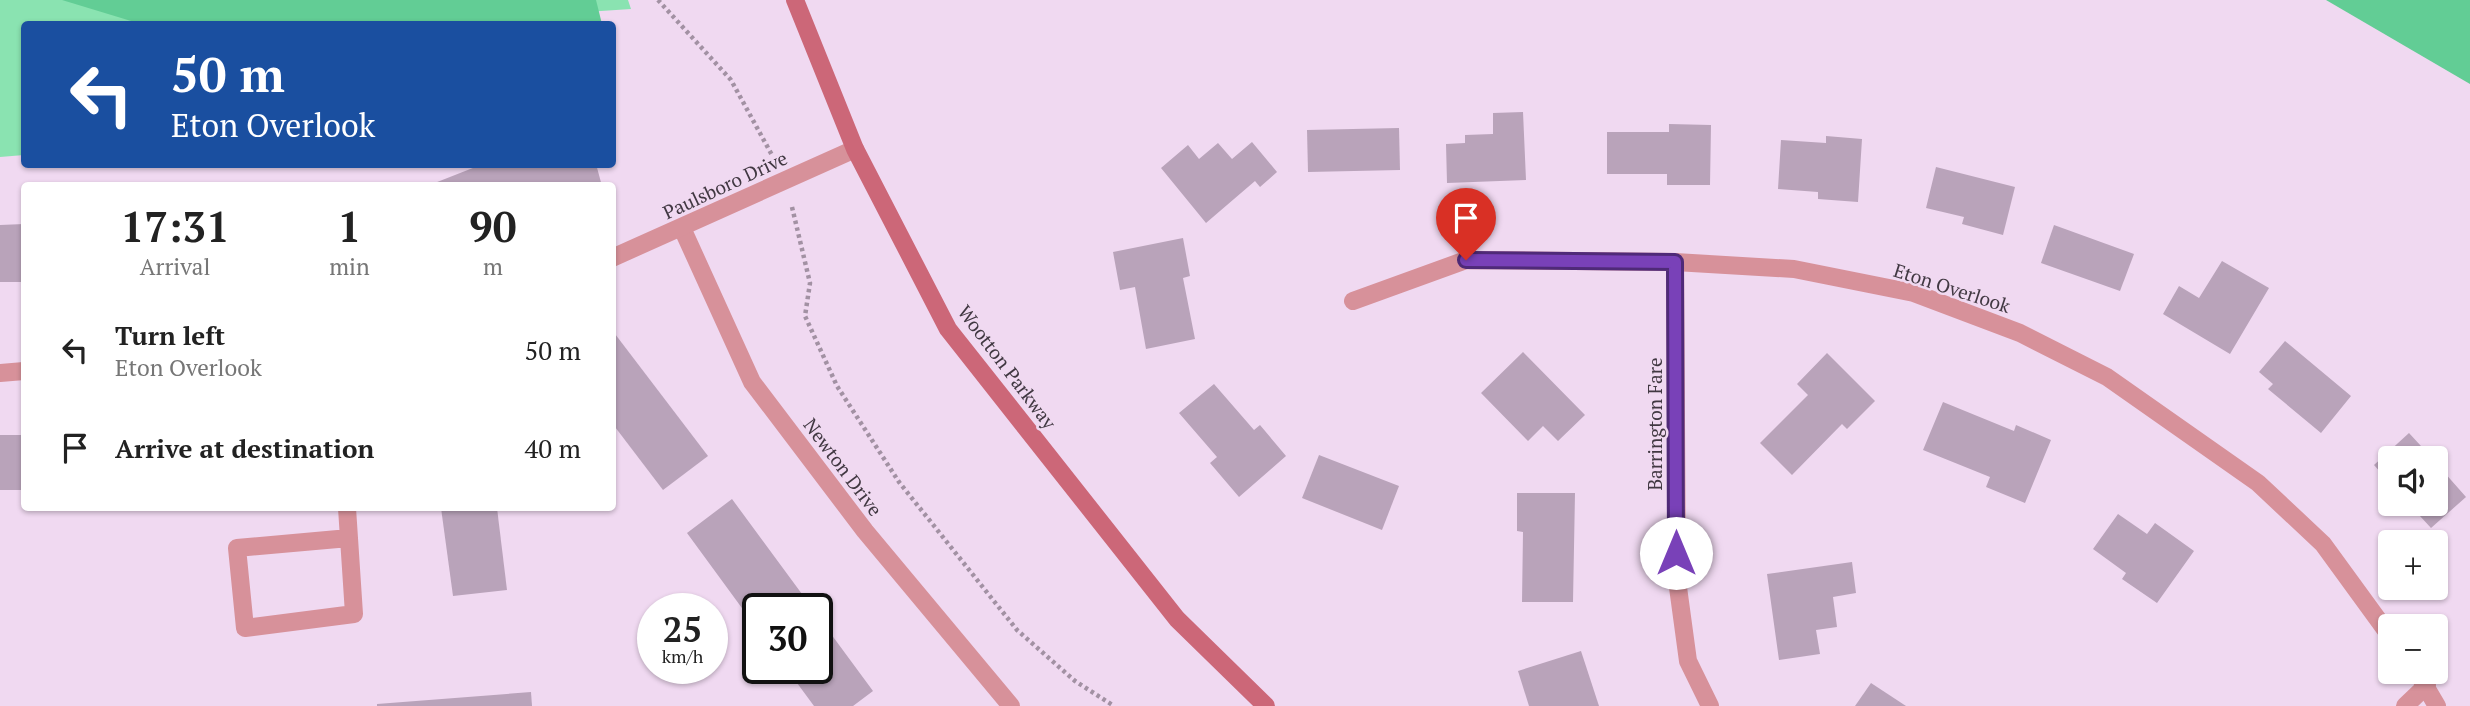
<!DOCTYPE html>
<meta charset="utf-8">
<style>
body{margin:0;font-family:"PT Serif",serif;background:#f6f6f6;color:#222;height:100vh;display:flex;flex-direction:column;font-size:26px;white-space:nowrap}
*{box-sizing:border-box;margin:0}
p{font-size:23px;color:#767676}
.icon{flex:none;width:38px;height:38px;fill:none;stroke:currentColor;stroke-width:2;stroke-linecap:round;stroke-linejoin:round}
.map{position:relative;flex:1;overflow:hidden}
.sheet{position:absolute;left:21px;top:182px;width:595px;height:329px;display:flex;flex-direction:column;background:#fff;border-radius:7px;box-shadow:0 2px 5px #0004}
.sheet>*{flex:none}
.top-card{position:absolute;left:21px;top:21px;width:595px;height:147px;border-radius:7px;box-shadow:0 2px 5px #0004;background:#1a4fa0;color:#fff;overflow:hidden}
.fabs{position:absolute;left:2378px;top:446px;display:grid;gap:14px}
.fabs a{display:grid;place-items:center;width:70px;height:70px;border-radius:7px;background:#fff;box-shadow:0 2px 5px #0004;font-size:35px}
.speed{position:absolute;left:637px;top:593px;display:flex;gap:14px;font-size:35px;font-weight:700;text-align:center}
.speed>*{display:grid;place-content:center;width:91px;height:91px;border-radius:50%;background:#fff;box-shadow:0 2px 5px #0004;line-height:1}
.speed small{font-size:18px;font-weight:400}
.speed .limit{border:4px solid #111;border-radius:10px;background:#fff;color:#111}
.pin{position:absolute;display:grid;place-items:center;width:60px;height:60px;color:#fff;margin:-72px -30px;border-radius:50% 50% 50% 0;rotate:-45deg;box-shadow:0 0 7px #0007}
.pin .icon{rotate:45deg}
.me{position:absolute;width:77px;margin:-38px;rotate:0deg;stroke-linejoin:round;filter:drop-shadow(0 0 5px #0008)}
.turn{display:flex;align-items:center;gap:24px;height:147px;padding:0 35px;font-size:32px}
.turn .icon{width:91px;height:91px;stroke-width:2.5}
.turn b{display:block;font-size:49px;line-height:60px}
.eta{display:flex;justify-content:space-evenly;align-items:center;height:119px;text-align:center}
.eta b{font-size:42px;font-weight:700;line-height:49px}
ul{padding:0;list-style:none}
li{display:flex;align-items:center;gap:21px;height:98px;padding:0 35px}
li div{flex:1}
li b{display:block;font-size:26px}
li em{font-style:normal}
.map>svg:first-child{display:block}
.green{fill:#8ae3b1}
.forest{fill:#62cd95}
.building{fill:#b9a3ba}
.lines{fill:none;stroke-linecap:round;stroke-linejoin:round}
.path{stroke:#a291a3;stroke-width:4.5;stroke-dasharray:3.5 3.5;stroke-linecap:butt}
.street{stroke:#d7919a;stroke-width:18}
.secondary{stroke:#cc6778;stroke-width:18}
.route-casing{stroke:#4f2a78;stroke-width:18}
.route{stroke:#7941b8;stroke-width:12}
.labels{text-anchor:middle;stroke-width:5;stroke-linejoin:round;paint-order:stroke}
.street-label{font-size:19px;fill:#413842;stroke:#f0d9f1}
</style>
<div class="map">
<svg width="2470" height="706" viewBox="0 0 2470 706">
<rect width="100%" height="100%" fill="#f0d9f1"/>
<path class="green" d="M0,0H628L631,9L586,12L576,24H24V155L0,157Z"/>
<g class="forest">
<path d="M62,0H596L602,24H141Z"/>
<path d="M2326,0H2470V84Z"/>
</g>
<g class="building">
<path d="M1523,112L1526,180L1447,183L1446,144L1465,143V135L1493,134V113Z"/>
<path d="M1669,124L1711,125L1710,185H1667V174H1607V132H1669Z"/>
<path d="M1399,128L1400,170L1308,172L1307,130Z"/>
<path d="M1826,136L1862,139L1858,202L1818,199V192L1778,189L1781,140L1826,143Z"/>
<path d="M1252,142L1277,172L1260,187L1255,181L1206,223L1161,168L1188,145L1199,159L1218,143L1232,159Z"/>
<path d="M483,164H596L602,186H427Z"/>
<path d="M1936,167L2015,187L2003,235L1962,224L1964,217L1926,208Z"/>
<path d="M24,224V282H0V225Z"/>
<path d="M2054,225L2134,254L2120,291L2041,263Z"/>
<path d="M1183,238L1190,276L1183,278L1195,339L1146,349L1135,287L1120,290L1113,252Z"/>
<path d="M2222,261L2269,288L2230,354L2163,314L2179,286L2199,298Z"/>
<path d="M612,330L708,456L663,490L612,423Z"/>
<path d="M2285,341L2351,396L2321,433L2268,389L2273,384L2259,372Z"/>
<path d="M1523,352L1585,415L1558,441L1543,426L1528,441L1481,393Z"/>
<path d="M1827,353L1875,401L1847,429L1842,424L1792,475L1760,443L1808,395L1797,384Z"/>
<path d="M1214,384L1254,430L1260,425L1286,456L1239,497L1210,463L1217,457L1179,413Z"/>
<path d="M1943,402L2014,431L2016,425L2051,440L2025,503L1986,487L1990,477L1923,450Z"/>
<path d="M2409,433L2432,458H2390V483L2374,465Z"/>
<rect x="0" y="435" width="24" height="55"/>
<path d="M1319,455L1399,486L1382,530L1302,498Z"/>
<path d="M2436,463L2466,497L2431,528L2409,504H2436Z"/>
<path d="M1517,493H1575L1573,602H1522L1523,532L1517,531Z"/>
<path d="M732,499L813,609H758V630L687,533Z"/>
<path d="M441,508H497L507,590L453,596Z"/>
<path d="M2118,514L2147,534L2155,523L2194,551L2157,603L2122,579L2126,573L2093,549Z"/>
<path d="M1852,562L1856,593L1833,597L1837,627L1816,630L1820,654L1779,660L1767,574Z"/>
<path d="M817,615L873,691L853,706H814L786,668H817Z"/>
<path d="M1581,651L1599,706H1529L1518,671Z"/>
<path d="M1871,683L1906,706H1855Z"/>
<path d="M531,692L532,706H377V704Z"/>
</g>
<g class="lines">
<g class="path">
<path d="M658,0L731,80L773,157"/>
<path d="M792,207L810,283L805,316L837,386L899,482L1017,630L1075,681L1114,706"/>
</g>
<g class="street">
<path d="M682,228L752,382L865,531L1011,706"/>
<path d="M612,258L855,149"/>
<path d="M1675,262L1677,580L1688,661L1710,706"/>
<path d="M1353,301L1466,260L1675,262L1794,269L1914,293L2020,333L2107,377L2258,483L2323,544L2390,636"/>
<path d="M0,373L24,371"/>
<path d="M347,508L354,614L245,628L237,548L349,538"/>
<path d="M2417,672L2437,706"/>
<path d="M2405,706L2427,685"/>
</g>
<path class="secondary" d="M795,0L855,149L948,329L1177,619L1266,706"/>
</g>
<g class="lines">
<defs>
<path id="route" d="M1466,260L1675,262L1676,553"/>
</defs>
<use href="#route" class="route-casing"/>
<use href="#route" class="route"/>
</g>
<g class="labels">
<g class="street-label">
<text transform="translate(725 185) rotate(-25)" y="7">Paulsboro Drive</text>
<text transform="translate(1952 288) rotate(18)" y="7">Eton Overlook</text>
<text transform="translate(1007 367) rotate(53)" y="7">Wootton Parkway</text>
<text transform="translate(1655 424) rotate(-90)" y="7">Barrington Fare</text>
<text transform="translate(843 467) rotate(53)" y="7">Newton Drive</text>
</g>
</g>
</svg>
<div class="fabs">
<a><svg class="icon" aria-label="sound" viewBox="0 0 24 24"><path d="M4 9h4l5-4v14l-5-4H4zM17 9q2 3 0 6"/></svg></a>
<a>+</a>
<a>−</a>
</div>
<div class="speed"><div>25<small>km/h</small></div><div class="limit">30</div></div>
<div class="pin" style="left:1466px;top:260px;background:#d93025"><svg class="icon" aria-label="arrive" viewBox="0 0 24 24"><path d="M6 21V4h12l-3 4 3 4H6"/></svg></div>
<svg class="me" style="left:1676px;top:553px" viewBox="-20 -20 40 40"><circle r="19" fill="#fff"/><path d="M0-13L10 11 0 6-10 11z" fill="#7941b8"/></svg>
<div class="top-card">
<div class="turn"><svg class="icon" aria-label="left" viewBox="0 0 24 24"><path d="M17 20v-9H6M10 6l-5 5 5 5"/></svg><div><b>50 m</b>Eton Overlook</div></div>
</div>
<section class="sheet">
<div class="eta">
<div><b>17:31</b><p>Arrival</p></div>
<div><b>1</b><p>min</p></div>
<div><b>90</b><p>m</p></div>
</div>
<ul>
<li><svg class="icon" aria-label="left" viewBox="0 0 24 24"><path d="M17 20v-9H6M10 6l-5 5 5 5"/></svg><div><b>Turn left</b><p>Eton Overlook</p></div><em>50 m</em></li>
<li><svg class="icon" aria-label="arrive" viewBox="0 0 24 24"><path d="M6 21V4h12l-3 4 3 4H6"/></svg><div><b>Arrive at destination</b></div><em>40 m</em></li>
</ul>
</section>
</div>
